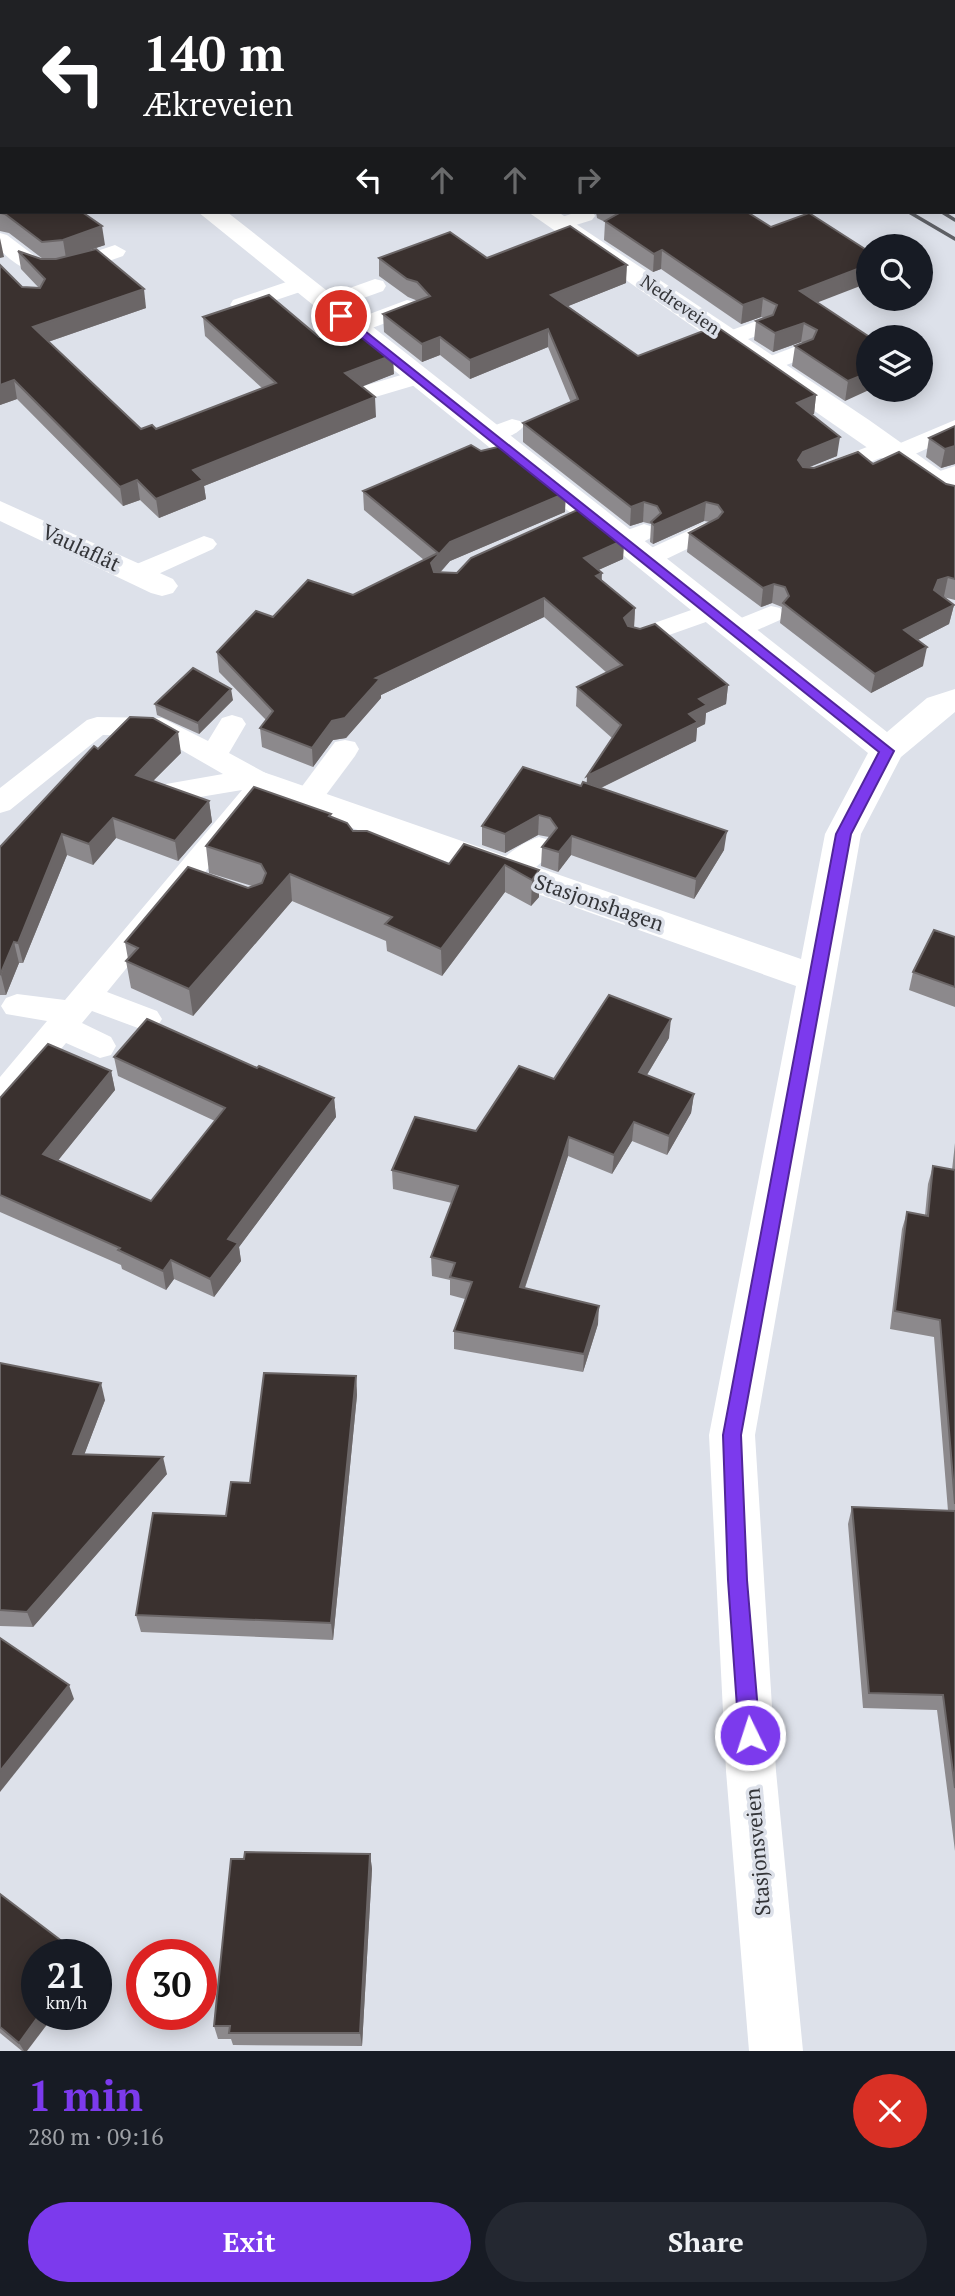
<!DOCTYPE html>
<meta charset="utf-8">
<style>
body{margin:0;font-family:"PT Serif",serif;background:#242831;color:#f1f3f6;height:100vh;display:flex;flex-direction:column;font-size:26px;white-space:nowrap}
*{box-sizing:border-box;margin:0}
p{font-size:23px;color:#9ea1a6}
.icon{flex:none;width:38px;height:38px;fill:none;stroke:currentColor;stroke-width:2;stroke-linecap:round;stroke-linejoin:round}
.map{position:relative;height:2051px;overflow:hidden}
.panel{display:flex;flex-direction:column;background:#171b24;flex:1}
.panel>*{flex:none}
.hud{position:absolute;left:0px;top:0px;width:956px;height:214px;box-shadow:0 4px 18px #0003;background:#202124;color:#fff;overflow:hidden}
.controls{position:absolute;left:856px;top:234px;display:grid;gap:14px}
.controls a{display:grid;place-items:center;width:77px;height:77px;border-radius:50%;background:#171b24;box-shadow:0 4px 18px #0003;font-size:35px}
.speed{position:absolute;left:21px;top:1939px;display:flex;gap:14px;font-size:35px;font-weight:700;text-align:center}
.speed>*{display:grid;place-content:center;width:91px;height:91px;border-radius:50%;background:#171b24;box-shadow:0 4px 18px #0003;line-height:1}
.speed small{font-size:18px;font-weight:400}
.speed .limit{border:10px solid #d22;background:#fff;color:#111}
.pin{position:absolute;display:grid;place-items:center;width:60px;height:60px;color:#fff;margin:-30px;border:4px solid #fff;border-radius:50%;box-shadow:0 2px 7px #0007}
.me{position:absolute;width:77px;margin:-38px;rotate:356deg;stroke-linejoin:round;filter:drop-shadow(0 0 5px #0008)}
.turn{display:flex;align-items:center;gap:24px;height:147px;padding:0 28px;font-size:32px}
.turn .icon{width:91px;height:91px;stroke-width:2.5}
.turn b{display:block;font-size:49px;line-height:60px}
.lanes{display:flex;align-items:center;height:66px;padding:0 28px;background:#0003;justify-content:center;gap:35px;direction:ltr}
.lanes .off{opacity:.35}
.round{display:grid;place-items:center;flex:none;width:74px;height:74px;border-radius:37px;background:#242831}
.head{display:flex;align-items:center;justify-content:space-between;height:119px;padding:0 28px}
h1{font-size:42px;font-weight:700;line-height:52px;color:#7c3aed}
.button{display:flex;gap:14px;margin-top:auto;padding:14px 28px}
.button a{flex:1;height:80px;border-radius:42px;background:#7c3aed;color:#fff;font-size:28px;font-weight:700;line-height:80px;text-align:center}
.button a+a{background:#242831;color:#f1f3f6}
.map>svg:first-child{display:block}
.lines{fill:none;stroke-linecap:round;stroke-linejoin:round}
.service{fill:#fff;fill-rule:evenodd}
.minor{fill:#fff;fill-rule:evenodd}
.rail{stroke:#5f6166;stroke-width:3.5}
.wall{fill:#8c898c}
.shaded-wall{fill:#6b6667}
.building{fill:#3a312f;stroke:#6b6667;stroke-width:2}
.route{fill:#7c3aed;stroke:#51269a;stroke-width:2}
.labels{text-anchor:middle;stroke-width:7;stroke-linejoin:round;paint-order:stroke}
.far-street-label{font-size:18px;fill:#343539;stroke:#dde1ea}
.street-label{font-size:21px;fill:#343539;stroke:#dde1ea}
</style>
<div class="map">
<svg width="955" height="2051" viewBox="0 0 955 2051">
<rect width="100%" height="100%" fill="#dde1ea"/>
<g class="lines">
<g class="service">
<rect x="0" y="194" width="2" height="13"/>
<path d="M577,212H593L595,216L592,220L560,230L549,224L553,220Z"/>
<path d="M0,233L7,235L44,263L67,261L115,245L126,251L123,256C74,273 42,292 0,250Z"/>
<path d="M301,277L312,284L309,289L241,312L230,305L233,300Z"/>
<path d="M375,279L383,281L386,286L383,291L327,311L316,304L319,299Z"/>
<path d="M407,300L415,302L418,307L415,312L356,334L345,327L348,322Z"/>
<path d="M762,319L773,326L770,331L729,346L718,339L721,334Z"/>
<path d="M802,344L813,351L810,356L768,372L757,365L760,360Z"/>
<path d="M418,370L426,372L430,377L426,382L372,398L364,396L360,391L364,386Z"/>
<path d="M512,419L520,421L524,426C515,437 495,443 482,440L478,435L482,430Z"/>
<path d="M955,420V436L904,459L896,461L886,456L824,479L815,477L812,472L815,467L880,442L888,440L898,444Z"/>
<path d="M955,466V481L934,488L925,486L922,481L925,476Z"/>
<path d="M705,523L714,526L718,531L714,536L656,564H638L634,559L638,554Z"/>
<path d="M644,524L653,527L657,532C648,543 627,549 614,545L610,540L614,535Z"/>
<path d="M204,536L213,539L217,544L213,549L145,580H127L123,574L127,568Z"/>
<path d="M711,603L720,605L724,611L720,617L638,646L629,644L625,638L629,632Z"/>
<path d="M771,606L780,608L784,614L780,620L744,636H726L722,630L726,624Z"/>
<path d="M232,715L242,718L246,724L229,753L273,777L277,784L107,992L157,1011L162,1019L157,1027L146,1031L92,1011L82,1023L111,1037L116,1046L111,1055L100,1058L66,1043L11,1109L0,1113V1077L47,1021L6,1014L1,1006L6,998L17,994L65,1000L242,790L176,801L166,798L162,791L166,784L223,774L157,736L103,735L10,810L0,813V788L87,720L97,717L162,718L208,741L222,718Z"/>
<path d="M345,740L355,742L359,749L355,756L317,807L307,810L297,807L293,800L297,793L335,742Z"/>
<path d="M539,837L549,840L554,847C543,865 518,884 498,878L493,871C502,856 523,842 539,837Z"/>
</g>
<g class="minor">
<path d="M198,212H227L887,732L927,698L955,689V712L901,757L861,834L755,1435L776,1771L803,2051H749L726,1771L709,1435L796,986L251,792L246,784L251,776L263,772L275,776L801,959L825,834L868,753Z"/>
<path d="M528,212H558L869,420L955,481V504L944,501Z"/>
<path d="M0,501L173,579L178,586L173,593L162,596L151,593L0,521Z"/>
</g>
<g class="rail">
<path d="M556,0L559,2"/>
<path d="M586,0L588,2"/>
<path d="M909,212L955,239"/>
<path d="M942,212L955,220"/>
</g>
</g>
<g class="wall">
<path d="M672,0H955V189L954,188V2H672Z"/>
<path d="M0,202L105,245L89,250L146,308L48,342L141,429H156L262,388L205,336L203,317L319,337L394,374L362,386L376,417L204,486L206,499L159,518L140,500L123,506L17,399L0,405V265L22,287L39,288L21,269L18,251L43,259L9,233L0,231Z"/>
<path d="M596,212H747L817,302L871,338L845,401L792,366L795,346L804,343L801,342L773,352L754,340L756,321L764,318L761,317L741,324L661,269L653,272L604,240L605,222L597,218Z"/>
<path d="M379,258H487L626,283L568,306L638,356L816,395L814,414H812L837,456L808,467L814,468L873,464L955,486V600L943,597L954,605L949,624L918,640L923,666L871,693L780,623L782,607L772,603L761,607L687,552L689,533L710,522L704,521L653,544L650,542L651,524L643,522L630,526L523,442V423L571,403L548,347L470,379L440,355L422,362L384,332L383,314L418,301L408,297L379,276Z"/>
<path d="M955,426V464L941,468L926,457L929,438Z"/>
<path d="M363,491L565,512L450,561L440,573H457L624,540L623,559L598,570L602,580L635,608L634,627L728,685L726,704L706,713L705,724L697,728L696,741L601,788L724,850L694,899L571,855L558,872L541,866L542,847L549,837L538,835L505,853L482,845V826L587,783V776L612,738L576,706L577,687L607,673L544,617L381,695V698L346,738L333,740L313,767L262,747L260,728L266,720L219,672L217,652L273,617L353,595L424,560L364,510Z"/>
<path d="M233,700L199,734L157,715L155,704Z"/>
<path d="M98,749L181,753L153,781L209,801L212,822L178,861L116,838L93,865L67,855L23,963H19L6,995H0V847Z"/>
<path d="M331,817L353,831L449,864L464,844L539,870V897L531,906L505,892L442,976L387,951L386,941L292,901L193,1016L131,988L126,961L128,959L125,942L252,886L209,873L206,846Z"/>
<path d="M955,937V1007L909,990L913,972Z"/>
<path d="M669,1038L647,1075L694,1094L691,1113L667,1155L632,1141L612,1174L568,1156L525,1288L598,1324L583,1372L454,1349V1331L465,1299L450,1295V1280L432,1276L431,1257L452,1203L393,1189L392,1170L476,1131L554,1079Z"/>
<path d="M114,1057L257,1068L334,1098L336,1117L239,1247L241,1261L214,1297L174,1279L166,1290L122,1269L121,1265L0,1212V1098L111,1071L115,1090L58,1160L151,1201L215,1121L118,1076Z"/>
<path d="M955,1143V1851L937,1710L863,1708L848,1524L852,1507L948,1511L934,1337L890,1329L902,1229L907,1212L925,1215L928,1184L933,1166L952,1170Z"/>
<path d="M0,1363L105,1400L84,1455L167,1474L33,1627L0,1626Z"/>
<path d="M356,1376L357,1395L333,1640L141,1632L136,1615L226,1516L250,1483Z"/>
<path d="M370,1854L372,1869L362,2046L233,2045L231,2039H218L214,2026L244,1859Z"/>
<path d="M0,1894L27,2051H22L0,2033Z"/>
</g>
<g class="shaded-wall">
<path d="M2,86V105L0,106V87Z"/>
<path d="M102,226L105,245L66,258L63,240Z"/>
<path d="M0,238L4,257L0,258Z"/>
<path d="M662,250L661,269L653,272L654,254Z"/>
<path d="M627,265L626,283L551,313V295Z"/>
<path d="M868,265V283L798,310L800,291Z"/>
<path d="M144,289L146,308L36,346L33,327Z"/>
<path d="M763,298L761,317L741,324L743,305Z"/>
<path d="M804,323L801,342L773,352L775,333Z"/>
<path d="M548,329V347L470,379V360Z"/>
<path d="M440,337V355L422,362V344Z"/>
<path d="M393,355L394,374L346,393L345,373Z"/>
<path d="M868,373V390H869L845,401L848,381Z"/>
<path d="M14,380L17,399L0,405V385Z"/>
<path d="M816,395L814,414L795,422L797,403Z"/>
<path d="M375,397L376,417L204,486L206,499L159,518L156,499L193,470Z"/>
<path d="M840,437L837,456L800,471L798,460L803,452Z"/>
<path d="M955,446V464L941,468L945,449Z"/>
<path d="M137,480L140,500L123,506L120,487Z"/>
<path d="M566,493L565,512L450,561L431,582V563L450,542Z"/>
<path d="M644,502L643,522L630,526L631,507Z"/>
<path d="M706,502L704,521L653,544L654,525Z"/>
<path d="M624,540L623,559L583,577L584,558Z"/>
<path d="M602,573L601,592L596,576Z"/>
<path d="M948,577L944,596L934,600V590L938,580Z"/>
<path d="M774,584L772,603L761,607L763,588Z"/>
<path d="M544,598V617L381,695V698L346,738L333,740L313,767L312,748L332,721L376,678Z"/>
<path d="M954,605L949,624L900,649L904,630Z"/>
<path d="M635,608L634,627L623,637L624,618Z"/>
<path d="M927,647L923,666L871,693L875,674Z"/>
<path d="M728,685L726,704L706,713L705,724L697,728L696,741L586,795L587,776L689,714L699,699Z"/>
<path d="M231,689L233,700L199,734L198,723Z"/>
<path d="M178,732L181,753L139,795L136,775Z"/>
<path d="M209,801L212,822L178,861L175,841Z"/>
<path d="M539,815L538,835L505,853V834Z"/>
<path d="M113,818L116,838L93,865L89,844Z"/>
<path d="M727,831L724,850L694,899L696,879Z"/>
<path d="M62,834L67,855L23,963L18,943Z"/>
<path d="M572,836L571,855L558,872L559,852Z"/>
<path d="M505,865V892L442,976L441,949Z"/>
<path d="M539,870V897L531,906L532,880Z"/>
<path d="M290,874L292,901L193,1016L189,989Z"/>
<path d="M14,942L19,963L6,995L1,975Z"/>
<path d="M671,1019L669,1038L637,1091L639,1072Z"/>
<path d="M111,1071L115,1090L48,1173L43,1154Z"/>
<path d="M694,1094L691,1113L667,1155L669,1136Z"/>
<path d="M334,1098L336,1117L239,1247L241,1261L214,1297L210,1279L228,1239Z"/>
<path d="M634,1122L632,1141L612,1174L614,1155Z"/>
<path d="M569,1137L568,1156L519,1305L520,1287Z"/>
<path d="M171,1260L174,1279L166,1290L163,1271Z"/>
<path d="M599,1306L598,1324L583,1372L584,1354Z"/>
<path d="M356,1376L357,1395L333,1640L331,1623Z"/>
<path d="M101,1383L105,1400L78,1471L73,1454Z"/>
<path d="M163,1457L167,1474L33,1627L27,1612Z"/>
<path d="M69,1685L74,1699L0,1792V1771Z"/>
<path d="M370,1854L372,1869L362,2046L360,2033Z"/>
<path d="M40,2014H55L27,2051H24L19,2043Z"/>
</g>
<g class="building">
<path d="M0,0H463L466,2H2V86L0,87Z"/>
<path d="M678,0H955V146L954,145V2H681Z"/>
<path d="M2,201V212H82L102,226L63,240L42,242L5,214L0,213V202Z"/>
<path d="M618,212H747L771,227L809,213L868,251V265L800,291L871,338H868V373L848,381L795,346L813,339L817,330L804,323L775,333L756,321L773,315L777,305L763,298L743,305L662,250L654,254L605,221L619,213Z"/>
<path d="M570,226L627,265L551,295L638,356L716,326L816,395L797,403L840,437L803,452L798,460L803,467L814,468L858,452L873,464L899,452L946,484L955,486V579L948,577L938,580L934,590L954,605L904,630L927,647L875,674L783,603L789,596L785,587L774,584L763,588L689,533L718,518L723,512L718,505L706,502L654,525L651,522L661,513L657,506L644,502L631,507L523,423L578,399L548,329L470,360L440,337L422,344L383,314L430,296L417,282L407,279L379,258L450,232L487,258Z"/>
<path d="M96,249L144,289L33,327L141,429L152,425L156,429L276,383L203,317L269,295L319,337L355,324L393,355L345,373L375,397L193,470L203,480L156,499L137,480L120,487L14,380L0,385V265L22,287L40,288L45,279L18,251L41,259H56Z"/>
<path d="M955,426V446L945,449L929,438Z"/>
<path d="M471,445L481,451L506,445L566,493L450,542L431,563L434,572L457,573L471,558L584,507L624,540L584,558L602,573L596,576L635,608L624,618L628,626L640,629L655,624L728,685L699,699L707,705L689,714L698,722L587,776L621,725L577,687L622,665L544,598L376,678L380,679L345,718L332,721L312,748L260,728L273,711L217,652L256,611L273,617L308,580L353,595L438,553L363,491Z"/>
<path d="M193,668L231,689L198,723L155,704Z"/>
<path d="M130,717L153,718L178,732L136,775L209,801L175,841L113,818L89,844L62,834L18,943L14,942L0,975V847L94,746L98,749Z"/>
<path d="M523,767L581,786L583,782L727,831L696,879L572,836L559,852L542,847L557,828L550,818L539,815L505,834L482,826Z"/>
<path d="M254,787L331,814L329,816L347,823L353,831H367L449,864L464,844L539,870L532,880L505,865L441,949L385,924L392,917L290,874L189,989L126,961L138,948L125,942L188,867L248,888L262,883L266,873L261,864L206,846Z"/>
<path d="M934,930L955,937V987L913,972Z"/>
<path d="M609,995L671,1019L639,1072L694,1094L669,1136L634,1122L614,1155L569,1137L520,1287L599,1306L584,1354L454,1331L472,1282L450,1277L455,1263L431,1257L458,1186L392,1170L415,1117L476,1131L519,1066L554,1079Z"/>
<path d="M147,1019L257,1068L259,1066L334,1098L228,1239L238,1243L210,1279L171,1260L163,1271L118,1250L120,1248L0,1195V1098L48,1044L111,1071L43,1154L151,1201L225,1108L114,1057Z"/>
<path d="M933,1166L955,1170V1504L940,1320L895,1311L907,1212L928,1216Z"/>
<path d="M0,1363L101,1383L73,1454L163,1457L27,1612L0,1610Z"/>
<path d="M264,1373L356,1376L331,1623L136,1615L153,1513L226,1516L231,1482L250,1483Z"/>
<path d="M852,1507L955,1511V1788L943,1695L869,1693Z"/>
<path d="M0,1638L69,1685L0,1771Z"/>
<path d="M245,1852L370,1854L360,2033H229L230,2026H214L231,1859H244Z"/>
<path d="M0,1894L80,1955H37V2014H40L19,2043L0,2027Z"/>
</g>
<path class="route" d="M341,312L894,751L851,834L741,1435L747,1580L760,1735L757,1742L750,1745L742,1742L739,1735L728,1580L723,1435L836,834L879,752L337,318V313Z"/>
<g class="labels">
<g class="far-street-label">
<text transform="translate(680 305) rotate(34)" y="6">Nedreveien</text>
</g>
<g class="street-label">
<text transform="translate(81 548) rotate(25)" y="7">Vaulaflåt</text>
<text transform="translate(599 903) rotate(19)" y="7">Stasjonshagen</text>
<text transform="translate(758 1852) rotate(-95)" y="7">Stasjonsveien</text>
</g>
</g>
</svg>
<div class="controls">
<a><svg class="icon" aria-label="search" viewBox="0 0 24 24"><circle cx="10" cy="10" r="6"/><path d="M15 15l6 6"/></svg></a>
<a><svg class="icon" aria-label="layers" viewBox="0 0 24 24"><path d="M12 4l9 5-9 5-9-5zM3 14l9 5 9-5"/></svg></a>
</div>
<div class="speed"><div>21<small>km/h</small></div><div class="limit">30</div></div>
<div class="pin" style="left:341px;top:316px;background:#d93025"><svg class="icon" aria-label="arrive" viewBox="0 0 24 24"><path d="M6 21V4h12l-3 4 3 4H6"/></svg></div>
<svg class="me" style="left:750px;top:1735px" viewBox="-20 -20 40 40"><circle r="17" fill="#7c3aed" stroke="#fff" stroke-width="3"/><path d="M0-11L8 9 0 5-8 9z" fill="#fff"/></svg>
<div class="hud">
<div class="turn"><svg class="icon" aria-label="left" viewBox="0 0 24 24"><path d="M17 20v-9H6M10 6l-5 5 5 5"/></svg><div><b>140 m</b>Ækreveien</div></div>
<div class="lanes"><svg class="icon" aria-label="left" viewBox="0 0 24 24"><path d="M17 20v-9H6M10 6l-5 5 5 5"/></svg><svg class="icon off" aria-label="ahead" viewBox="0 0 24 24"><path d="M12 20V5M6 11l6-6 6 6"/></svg><svg class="icon off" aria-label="ahead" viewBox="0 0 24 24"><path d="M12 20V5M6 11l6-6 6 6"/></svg><svg class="icon off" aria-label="right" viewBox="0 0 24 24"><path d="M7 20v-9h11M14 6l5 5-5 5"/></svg></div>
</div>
</div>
<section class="panel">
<div class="head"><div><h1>1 min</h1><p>280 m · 09:16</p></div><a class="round" style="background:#d93025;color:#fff"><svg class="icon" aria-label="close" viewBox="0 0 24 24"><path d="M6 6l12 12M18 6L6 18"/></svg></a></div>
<div class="button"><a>Exit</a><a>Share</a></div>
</section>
